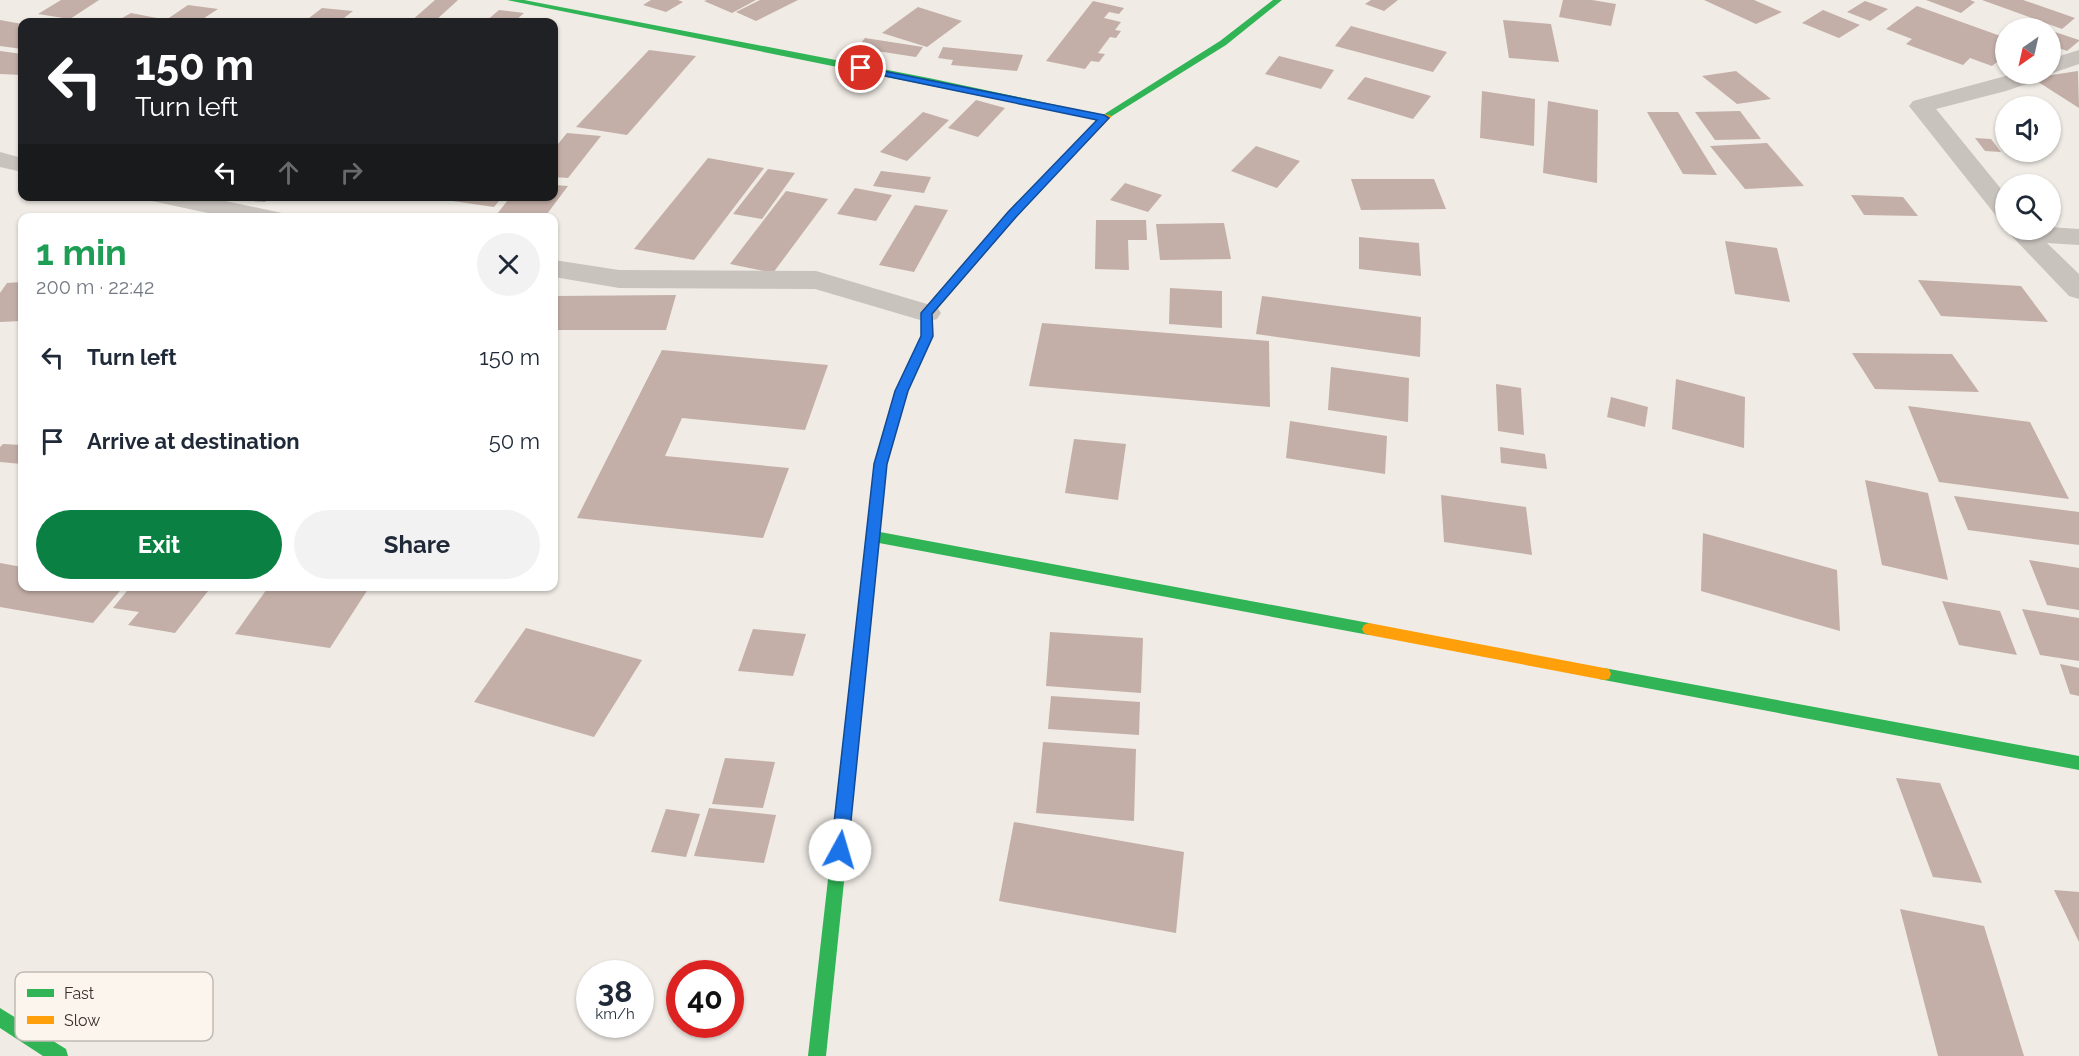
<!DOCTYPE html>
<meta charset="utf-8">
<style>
body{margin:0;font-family:Raleway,sans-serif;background:#f2f2f3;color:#1f2937;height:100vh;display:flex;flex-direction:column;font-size:22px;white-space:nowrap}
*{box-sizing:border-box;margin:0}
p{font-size:20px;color:#747a83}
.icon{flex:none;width:33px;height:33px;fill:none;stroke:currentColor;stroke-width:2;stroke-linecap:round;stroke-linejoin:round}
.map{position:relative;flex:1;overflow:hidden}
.sheet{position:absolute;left:18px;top:213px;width:540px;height:378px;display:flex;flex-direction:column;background:#fff;border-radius:12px;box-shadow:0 2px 4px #0004}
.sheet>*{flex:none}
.banner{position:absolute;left:18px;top:18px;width:540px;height:183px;border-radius:12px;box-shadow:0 2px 4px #0004;background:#202124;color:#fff;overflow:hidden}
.needle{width:39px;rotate:214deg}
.buttons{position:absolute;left:1995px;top:18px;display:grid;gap:12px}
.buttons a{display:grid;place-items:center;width:66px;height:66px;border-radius:50%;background:#fff;box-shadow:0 2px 4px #0004;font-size:30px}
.speed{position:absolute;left:576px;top:960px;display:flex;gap:12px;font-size:30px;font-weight:700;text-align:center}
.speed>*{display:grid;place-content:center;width:78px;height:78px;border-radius:50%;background:#fff;box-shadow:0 2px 4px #0004;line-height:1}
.speed small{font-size:15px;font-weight:400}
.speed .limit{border:9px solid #d22;background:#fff;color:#111}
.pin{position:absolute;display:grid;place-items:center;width:51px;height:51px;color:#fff;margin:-26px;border:3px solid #fff;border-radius:50%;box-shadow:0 2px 6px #0007}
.me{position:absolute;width:66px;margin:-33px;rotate:6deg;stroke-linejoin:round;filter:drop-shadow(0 0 4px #0008)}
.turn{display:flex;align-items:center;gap:21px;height:126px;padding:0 18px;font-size:27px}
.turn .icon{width:78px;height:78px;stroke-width:2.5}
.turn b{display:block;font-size:42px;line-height:51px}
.lanes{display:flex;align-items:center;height:57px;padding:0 18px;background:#0003;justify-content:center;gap:30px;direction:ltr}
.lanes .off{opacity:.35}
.round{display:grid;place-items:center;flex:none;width:63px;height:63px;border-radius:32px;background:#f2f2f3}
.summary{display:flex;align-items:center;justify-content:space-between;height:102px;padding:0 18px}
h1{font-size:36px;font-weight:700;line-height:45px;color:#1e9e55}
.cta{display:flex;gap:12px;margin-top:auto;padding:12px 18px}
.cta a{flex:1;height:69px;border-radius:36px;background:#0b8043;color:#fff;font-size:24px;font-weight:700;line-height:69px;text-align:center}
.cta a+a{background:#f2f2f3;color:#1f2937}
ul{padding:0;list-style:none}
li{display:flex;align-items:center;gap:18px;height:84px;padding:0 18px}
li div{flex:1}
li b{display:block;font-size:22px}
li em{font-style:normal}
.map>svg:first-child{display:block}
.building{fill:#c3afa7}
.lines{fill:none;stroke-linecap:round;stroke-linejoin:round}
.street{fill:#c9c3be;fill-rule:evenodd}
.fast{fill:#30b455;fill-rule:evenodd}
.slow{fill:#ff9f0a;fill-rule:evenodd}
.route{fill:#1a73e8;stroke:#114b97;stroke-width:1.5}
.key{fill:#fbf5ee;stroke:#c1bab4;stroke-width:1.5}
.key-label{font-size:16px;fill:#3b302b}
</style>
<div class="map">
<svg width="2079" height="1056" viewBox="0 0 2079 1056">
<rect width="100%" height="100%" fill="#f0ebe5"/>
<g class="building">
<path d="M61,0H99L70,19L38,14Z"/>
<path d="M435,0H458L434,22H410Z"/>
<path d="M651,0H678L683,2L666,12L643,5Z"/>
<path d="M707,0H756L732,13L704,1Z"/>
<path d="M760,0H798L756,21L736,12Z"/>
<path d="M1371,0H1398L1384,11L1365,4Z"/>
<path d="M1563,0H1592L1616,4L1611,26L1559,17Z"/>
<path d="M1704,0H1754L1782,12L1756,24Z"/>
<path d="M1926,0H1970L1975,2L1961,13Z"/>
<path d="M1982,0H2023L2075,18L2062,29Z"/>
<path d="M1093,1L1124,8L1119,14L1109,12L1104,18L1121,22L1115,30L1121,31L1116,38L1110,37L1098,53L1105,54L1099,62L1091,61L1085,69L1046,61Z"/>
<path d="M1865,1L1888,9L1870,21L1847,12Z"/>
<path d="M188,5L218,9L198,22H163Z"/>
<path d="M1917,6L2006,38V55L1992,66L1970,58L1963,65L1906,44L1912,39L1886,29Z"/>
<path d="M918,7L962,21L927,47L882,33Z"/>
<path d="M322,8L353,11L339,22H304Z"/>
<path d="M499,10L524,13L514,22H485Z"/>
<path d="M1823,10L1860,25L1839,38L1802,23Z"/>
<path d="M131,13L162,19L156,22H115Z"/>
<path d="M0,20L22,24V49L0,46Z"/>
<path d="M1503,20L1551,24L1559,62L1509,58Z"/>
<path d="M1351,26L1447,52L1433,72L1335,46Z"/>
<path d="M2052,31L2079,40V41L2067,51L2050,45Z"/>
<path d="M865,38L923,47L916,57L857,48Z"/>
<path d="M943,47L1023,55L1017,71L951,65L953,60L938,58Z"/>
<path d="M649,50L696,56L627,135L576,127Z"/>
<path d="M0,51L22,54V75L0,74Z"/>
<path d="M1279,56L1334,70L1321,89L1265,74Z"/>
<path d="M1736,71L1771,99L1737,104L1702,76Z"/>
<path d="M2078,71L2079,108L2032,78Z"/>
<path d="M1365,77L1431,96L1413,119L1347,99Z"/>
<path d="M1482,91L1535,99L1534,146L1480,138Z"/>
<path d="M976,100L1005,108L978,137L948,128Z"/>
<path d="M1548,101L1598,110L1597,183L1543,173Z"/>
<path d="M1740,111L1761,139L1715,140L1695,112Z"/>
<path d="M923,112L949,120L907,161L880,152Z"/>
<path d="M1647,112H1678L1717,175L1683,174Z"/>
<path d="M567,133L601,136L568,178L554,177V149Z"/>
<path d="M1975,138L1991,139L2001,152L1985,151Z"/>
<path d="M1767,143L1804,186L1745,189L1710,146Z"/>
<path d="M1256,146L1300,161L1277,188L1231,171Z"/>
<path d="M708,158L764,168L694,260L634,249Z"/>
<path d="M768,169L795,173L762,219L733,214Z"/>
<path d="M881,171L931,177L924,193L873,186Z"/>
<path d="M1351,179H1434L1446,209L1361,210Z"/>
<path d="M1125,183L1162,195L1148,212L1110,200Z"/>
<path d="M554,185L568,186L544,218H494L511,196H554Z"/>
<path d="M855,188L892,195L876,221L837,214Z"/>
<path d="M786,191L828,199L773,273L730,264Z"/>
<path d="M1851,195L1903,197L1918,216L1864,215Z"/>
<path d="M242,196H270L265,202L238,200Z"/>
<path d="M442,196H503L494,207L439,199Z"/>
<path d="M915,205L948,210L914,272L879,265Z"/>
<path d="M1096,220H1146L1147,240H1128L1129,270L1095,269Z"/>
<path d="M1224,223L1231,259L1160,260L1156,224Z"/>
<path d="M1359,237L1419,243L1421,276L1359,269Z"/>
<path d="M1725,241L1777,248L1790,302L1735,294Z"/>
<path d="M1918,280L2021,286L2048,322L1941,316Z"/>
<path d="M22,282V321L0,322V293L7,283Z"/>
<path d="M1170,288L1222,291V328L1169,324Z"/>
<path d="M676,295L666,330H554V296Z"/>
<path d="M1262,296L1421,317L1420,357L1256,334Z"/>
<path d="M1042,323L1269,341L1270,407L1029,386Z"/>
<path d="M662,350L828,365L805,430L682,418L665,456L789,468L763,538L577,518Z"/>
<path d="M1852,353L1952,354L1979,392L1875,389Z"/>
<path d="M1331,367L1409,378L1408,422L1328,410Z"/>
<path d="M1676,379L1745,397L1744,448L1672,429Z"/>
<path d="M1496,384L1521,388L1524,435L1498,431Z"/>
<path d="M1611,397L1648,407L1645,427L1607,417Z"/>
<path d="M1908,406L2030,422L2069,499L1939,482Z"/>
<path d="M1290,421L1387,436L1385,474L1286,458Z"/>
<path d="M1074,439L1126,444L1118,500L1065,493Z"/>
<path d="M3,444L22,445V464L0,462V447Z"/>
<path d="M1500,447L1545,454L1547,469L1501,463Z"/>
<path d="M1865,480L1928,493L1948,580L1882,565Z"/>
<path d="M1441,495L1526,507L1532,555L1444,542Z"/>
<path d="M1954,496L2079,512V545L1968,530Z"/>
<path d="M1703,533L1837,570L1840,631L1701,591Z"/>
<path d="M2029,560L2079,568V610L2047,605Z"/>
<path d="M0,563L22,567V586H124L93,623L0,607Z"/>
<path d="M131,586H212L175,633L128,625L139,612L113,608Z"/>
<path d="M269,586H370L330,648L235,634Z"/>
<path d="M1942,601L2000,611L2017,655L1959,645Z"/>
<path d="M2022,609L2079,618V661L2040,655Z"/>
<path d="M526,628L642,660L594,737L474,702Z"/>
<path d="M753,629L806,634L793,676L738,671Z"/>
<path d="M1050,632L1143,638L1141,693L1046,686Z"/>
<path d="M2060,664L2079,668V696L2070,694Z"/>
<path d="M1051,696L1140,702L1139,735L1048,729Z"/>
<path d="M1043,742L1136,749L1134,821L1036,813Z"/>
<path d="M725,758L775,762L763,808L712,804Z"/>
<path d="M1896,778L1940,783L1982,883L1933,877Z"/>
<path d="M709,808L776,815L764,863L694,856Z"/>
<path d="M666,809L700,814L686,857L651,852Z"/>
<path d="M1014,822L1184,852L1176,933L999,901Z"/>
<path d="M2054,890L2079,892V942Z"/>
<path d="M1900,909L1984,926L2024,1056H1938Z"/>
</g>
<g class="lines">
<g class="street">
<path d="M2079,50V64L2050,74H2049L2050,59Z"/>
<path d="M2013,74H2044L2041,79L2006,91L1936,109L2006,195V220L1997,217L1909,106L1913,101Z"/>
<path d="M0,152L22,158V172L0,167Z"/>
<path d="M149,196H202L282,213L285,218H231L152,201Z"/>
<path d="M2050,227L2079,229V245L2047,243L2079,274V299L2069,296L2006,230H2050Z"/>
<path d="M554,260L619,270L816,271L937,307L941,313L937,319L927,322L815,289L619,288L554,277Z"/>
</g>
<g class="fast">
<path d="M507,0H524L929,78L1103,115L1220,41L1273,0H1282L1226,45L1104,121Z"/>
<path d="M896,406L902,410L887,464L880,532L1369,623L1374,625L1376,629L1374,633L1369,635L879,543L826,1056H808L875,464L890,410Z"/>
<path d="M1604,668L2079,756V770L1604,680L1599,679L1597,674L1599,669Z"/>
<path d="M0,1008L66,1049L68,1056H43L0,1028Z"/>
</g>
<g class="slow">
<path d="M1104,114L1112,116L1016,216L933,314V336L907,391L900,413H892L890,410L895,391L921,336L923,310L1008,212Z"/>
<path d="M1369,623L1604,668L1609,669L1611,674L1609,679L1604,680L1369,635L1364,633L1362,629L1364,625Z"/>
</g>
</g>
<path class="route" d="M858,66L1104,115L1109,118L1016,217L932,314L933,336L908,391L887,464L848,850L846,855L840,858L834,855L831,850L874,464L895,391L921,336V313L1008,212L1097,120L861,71L856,68Z"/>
<rect x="15" y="972" width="198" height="69" rx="9" class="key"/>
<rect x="27" y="989" width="27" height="8" fill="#30b455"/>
<rect x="27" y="1016" width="27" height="8" fill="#ff9f0a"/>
<g class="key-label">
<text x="64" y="999">Fast</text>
<text x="64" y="1026">Slow</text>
</g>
</svg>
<div class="buttons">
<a><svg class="needle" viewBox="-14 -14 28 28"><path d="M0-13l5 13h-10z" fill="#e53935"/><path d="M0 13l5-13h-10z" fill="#747a83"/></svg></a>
<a><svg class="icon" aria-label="sound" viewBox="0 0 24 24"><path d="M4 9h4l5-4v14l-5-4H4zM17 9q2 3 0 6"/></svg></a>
<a><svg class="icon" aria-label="search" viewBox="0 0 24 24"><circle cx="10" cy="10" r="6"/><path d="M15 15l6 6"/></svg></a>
</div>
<div class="speed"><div>38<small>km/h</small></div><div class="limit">40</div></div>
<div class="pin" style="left:861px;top:68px;background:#d93025"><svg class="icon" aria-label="arrive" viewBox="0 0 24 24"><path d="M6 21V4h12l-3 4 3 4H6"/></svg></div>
<svg class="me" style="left:840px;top:850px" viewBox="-20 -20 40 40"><circle r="19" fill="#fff"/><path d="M0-13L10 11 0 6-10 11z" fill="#1a73e8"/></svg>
<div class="banner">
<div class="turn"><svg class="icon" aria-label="left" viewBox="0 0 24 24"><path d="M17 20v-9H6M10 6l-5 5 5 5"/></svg><div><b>150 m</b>Turn left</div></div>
<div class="lanes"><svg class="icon" aria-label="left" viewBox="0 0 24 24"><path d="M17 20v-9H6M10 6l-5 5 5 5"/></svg><svg class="icon off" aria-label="ahead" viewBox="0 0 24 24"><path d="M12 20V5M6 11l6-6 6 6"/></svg><svg class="icon off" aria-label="right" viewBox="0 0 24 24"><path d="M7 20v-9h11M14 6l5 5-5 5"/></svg></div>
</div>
<section class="sheet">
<div class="summary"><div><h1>1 min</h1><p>200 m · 22:42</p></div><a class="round"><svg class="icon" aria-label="close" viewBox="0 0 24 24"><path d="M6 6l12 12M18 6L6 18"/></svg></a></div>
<ul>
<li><svg class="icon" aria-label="left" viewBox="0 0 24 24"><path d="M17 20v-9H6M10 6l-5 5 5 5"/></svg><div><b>Turn left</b></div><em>150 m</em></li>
<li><svg class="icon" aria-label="arrive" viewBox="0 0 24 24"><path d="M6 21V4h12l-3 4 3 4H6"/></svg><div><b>Arrive at destination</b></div><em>50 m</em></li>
</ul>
<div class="cta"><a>Exit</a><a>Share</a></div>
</section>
</div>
